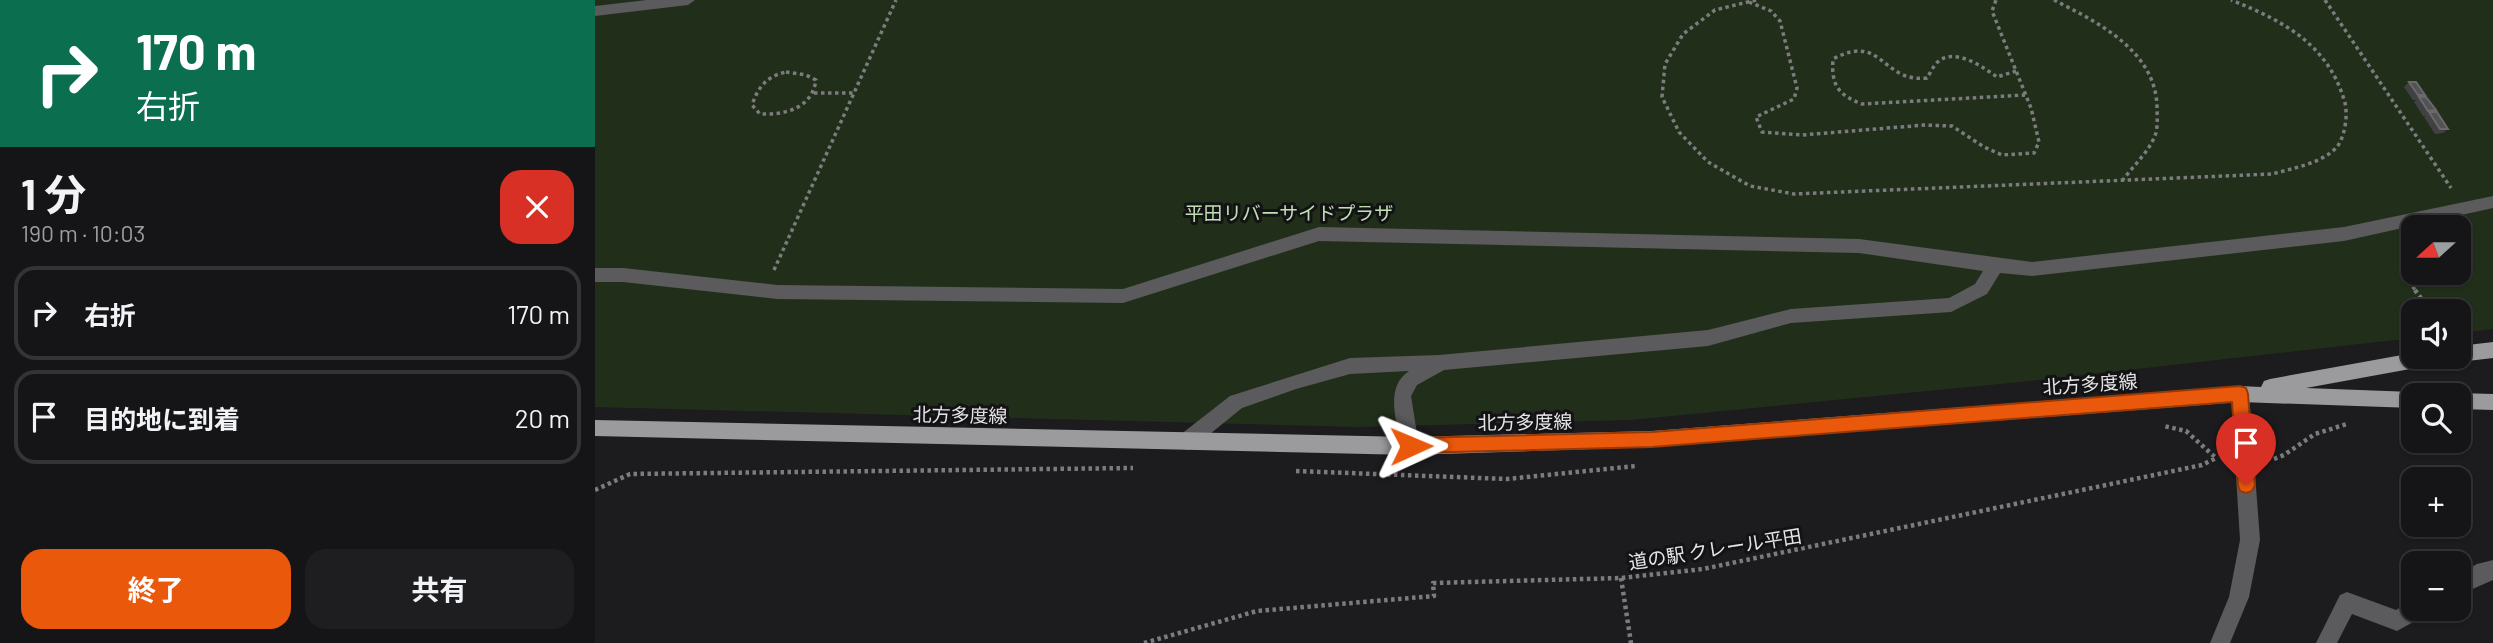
<!DOCTYPE html>
<html lang="ja">
<meta charset="utf-8">
<style>
body{margin:0;font-family:Barlow,"Noto Sans JP",sans-serif;background:#1e1d1f;color:#f1f3f6;height:100vh;display:flex;flex-direction:column;font-size:26px;white-space:nowrap}
*{box-sizing:border-box;margin:0}
p{font-size:23px;color:#9d9ea1}
.icon{flex:none;width:38px;height:38px;fill:none;stroke:currentColor;stroke-width:2;stroke-linecap:round;stroke-linejoin:round}
.map{position:relative;flex:1;overflow:hidden}
.panel{display:flex;flex-direction:column;background:#151416;width:595px}
.panel>*{flex:none}
.top-card{background:#0b6e4f;color:#fff;overflow:hidden}
.needle{width:46px;rotate:249deg}
.controls{position:absolute;left:1806px;top:215px;display:grid;gap:14px}
.controls a{display:grid;place-items:center;width:70px;height:70px;border-radius:14px;background:#151416;box-shadow:0 2px 5px #0004,0 0 0 2px #343335;font-size:35px}
.pin{position:absolute;display:grid;place-items:center;width:60px;height:60px;color:#fff;margin:-72px -30px;border-radius:50% 50% 50% 0;rotate:-45deg;box-shadow:0 0 7px #0007}
.pin .icon{rotate:45deg}
.me{position:absolute;width:77px;margin:-38px;rotate:89deg;stroke-linejoin:round;filter:drop-shadow(0 0 5px #0008)}
.turn{display:flex;align-items:center;gap:24px;height:147px;padding:0 21px;font-size:32px}
.turn .icon{width:91px;height:91px;stroke-width:2.5}
.turn b{display:block;font-size:49px;line-height:60px}
.round{display:grid;place-items:center;flex:none;width:74px;height:74px;border-radius:21px;background:#1e1d1f}
.summary{display:flex;align-items:center;justify-content:space-between;height:119px;padding:0 21px}
h1{font-size:42px;font-weight:700;line-height:52px}
.cta{display:flex;gap:14px;margin-top:auto;padding:14px 21px}
.cta a{flex:1;height:80px;border-radius:21px;background:#ea580c;color:#fff;font-size:28px;font-weight:700;line-height:80px;text-align:center}
.cta a+a{background:#1e1d1f;color:#f1f3f6}
ul{padding:0;list-style:none}
li{display:flex;align-items:center;gap:21px;height:94px;margin:0 14px 10px;padding:0 7px;border:4px solid #343335;border-radius:21px}
li div{flex:1}
li b{display:block;font-size:26px}
li em{font-style:normal}
main{display:flex;flex:1;min-height:0}
.map>svg:first-child{display:block}
.green{fill:#212f1a;fill-rule:evenodd}
.lines{fill:none;stroke-linecap:round;stroke-linejoin:round}
.path-far1{stroke:#7c7b7e;stroke-width:3.5;stroke-dasharray:3.5 3.5;stroke-linecap:butt}
.path{stroke:#7c7b7e;stroke-width:4.5;stroke-dasharray:3.5 3.5;stroke-linecap:butt}
.minor{fill:#5b5a5c;fill-rule:evenodd}
.major{fill:#9b9a9d;fill-rule:evenodd}
.wall{fill:#414043}
.building{fill:#535255;stroke:#6a696c;stroke-width:2}
.route{fill:#ea580c;stroke:#983908;stroke-width:2}
.labels{text-anchor:middle;stroke-width:6;stroke-linejoin:round;paint-order:stroke}
.park-label{font-size:19px;fill:#bfe0b1;stroke:#131215}
.street-label{font-size:19px;fill:#e5e4e6;stroke:#131215}
</style>
<main>
<section class="panel">
<div class="top-card">
<div class="turn"><svg class="icon" aria-label="right" viewBox="0 0 24 24"><path d="M7 20v-9h11M14 6l5 5-5 5"/></svg><div><b>170 m</b>右折</div></div>
</div>
<div class="summary"><div><h1>1 分</h1><p>190 m · 10:03</p></div><a class="round" style="background:#d93025;color:#fff"><svg class="icon" aria-label="close" viewBox="0 0 24 24"><path d="M6 6l12 12M18 6L6 18"/></svg></a></div>
<ul>
<li><svg class="icon" aria-label="right" viewBox="0 0 24 24"><path d="M7 20v-9h11M14 6l5 5-5 5"/></svg><div><b>右折</b></div><em>170 m</em></li>
<li><svg class="icon" aria-label="arrive" viewBox="0 0 24 24"><path d="M6 21V4h12l-3 4 3 4H6"/></svg><div><b>目的地に到着</b></div><em>20 m</em></li>
</ul>
<div class="cta"><a>終了</a><a>共有</a></div>
</section>
<div class="map">
<svg width="1898" height="643" viewBox="0 0 1898 643">
<rect width="100%" height="100%" fill="#1c1b1e"/>
<path class="green" d="M0,0H1898V329L1864,333V312H1818V338L1425,382L1035,420L764,427L0,407ZM1818,228H1864V273H1818Z"/>
<g class="lines">
<g class="path-far1">
<path d="M1161,0L1120,10L1088,34L1070,64L1067,97L1084,132L1113,162L1155,186L1199,194L1677,174C1698,168 1725,164 1741,148C1750,138 1753,115 1750,103C1734,45 1689,21 1636,0"/>
<path d="M1459,0C1502,22 1560,50 1562,106C1562,115 1563,124 1561,133C1555,151 1538,166 1527,181"/>
<path d="M1730,0L1856,188"/>
<path d="M1154,2L1176,11L1185,21L1202,88L1199,99L1161,117L1167,132L1207,135L1330,125L1357,126L1389,147L1407,155L1439,153L1444,142L1436,108L1397,11L1401,0"/>
<path d="M1421,71L1402,77C1388,67 1363,49 1345,60C1339,64 1336,72 1332,78C1286,83 1288,32 1238,59C1236,85 1243,95 1267,104L1430,95"/>
<path d="M191,72L211,75L221,80C217,108 191,115 165,114L157,105C163,87 172,76 191,72Z"/>
<path d="M219,93H260"/>
<path d="M179,270L301,0"/>
<path d="M1805,270L1821,291"/>
</g>
<g class="path">
<path d="M1820,290L1836,312"/>
<path d="M1679,459L1689,455L1720,434L1752,424"/>
<path d="M701,471L912,479L1041,466"/>
<path d="M0,490L35,474L538,468"/>
<path d="M1026,578L1036,643"/>
<path d="M549,643L662,611L839,596L838,583L1026,578L1108,569L1607,465L1621,458L1591,431L1569,426"/>
</g>
<g class="minor">
<path d="M52,0H100L93,5L0,16V6Z"/>
<path d="M1898,196V208L1749,241L1437,276L1405,273L1392,294L1356,312L1196,323L1113,346L849,370L822,385L816,396L824,446L822,452L815,455L808,452L806,446C802,421 789,388 814,371L755,374L701,389L647,408L599,447L592,450L585,447L583,441L585,435L635,396L755,358L844,355L1113,330L1196,309L1354,298L1380,284L1388,271L1264,253L724,241L528,303L182,299L28,282H0V268H28L182,285L528,289L724,227L1264,239L1437,262L1749,227Z"/>
<path d="M1645,386L1651,388L1654,394L1665,540L1654,597L1635,643H1615L1634,597L1645,540L1636,394L1639,388Z"/>
<path d="M1898,560V580L1864,595V574L1882,564Z"/>
<path d="M1752,592L1801,610L1818,600V609H1832L1829,616L1802,631L1757,614L1742,643H1721L1745,595Z"/>
</g>
<g class="major">
<path d="M1898,342V358L1864,362L1857,357H1864V346Z"/>
<path d="M1818,353V357H1846L1843,362L1837,365L1711,388L1818,392L1825,396H1818V408L1645,402L1057,447L815,455L0,436V420L815,437L1057,431L1645,386L1666,387L1669,381L1675,379Z"/>
<path d="M1864,393L1898,394V410L1864,409V396H1857Z"/>
</g>
</g>
<path class="wall" d="M1814,82L1830,95L1828,97L1841,110L1839,112L1853,129L1848,133L1840,134L1829,117L1831,116H1828L1819,102L1821,100H1818L1809,87Z"/>
<g class="building">
<path d="M1814,82H1821L1830,95H1823Z"/>
<path d="M1824,97H1831L1841,110L1833,111Z"/>
<path d="M1834,112H1842L1853,129H1845Z"/>
</g>
<path class="route" d="M1645,386L1651,388L1653,394L1660,485L1657,491L1651,493L1645,491L1643,485L1637,402L1057,447L816,453L809,451L807,446L809,440L816,438L1057,432Z"/>
<g class="labels">
<g class="park-label">
<text x="694" y="220">平田リバーサイドプラザ</text>
</g>
<g class="street-label">
<text transform="translate(1495 384) rotate(-4)" y="7">北方多度線</text>
<text transform="translate(365 415) rotate(1)" y="7">北方多度線</text>
<text transform="translate(930 422) rotate(-1)" y="7">北方多度線</text>
<text transform="translate(1120 549) rotate(-9)" y="7">道の駅 クレール平田</text>
</g>
</g>
</svg>
<div class="controls">
<a><svg class="needle" viewBox="-14 -14 28 28"><path d="M0-13l5 13h-10z" fill="#e53935"/><path d="M0 13l5-13h-10z" fill="#9d9ea1"/></svg></a>
<a><svg class="icon" aria-label="sound" viewBox="0 0 24 24"><path d="M4 9h4l5-4v14l-5-4H4zM17 9q2 3 0 6"/></svg></a>
<a><svg class="icon" aria-label="search" viewBox="0 0 24 24"><circle cx="10" cy="10" r="6"/><path d="M15 15l6 6"/></svg></a>
<a>+</a>
<a>−</a>
</div>
<div class="pin" style="left:1651px;top:485px;background:#d93025"><svg class="icon" aria-label="arrive" viewBox="0 0 24 24"><path d="M6 21V4h12l-3 4 3 4H6"/></svg></div>
<svg class="me" style="left:816px;top:446px" viewBox="-20 -20 40 40"><path d="M0-17L14 15 0 8-14 15z" fill="#ea580c" stroke="#fff" stroke-width="4"/></svg>
</div>
</main>
